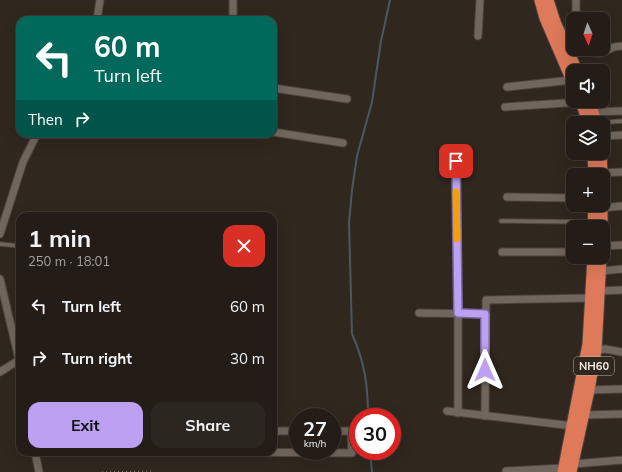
<!DOCTYPE html>
<meta charset="utf-8">
<style>
body{margin:0;font-family:Mulish,sans-serif;background:#2c2620;color:#f1f3f6;height:100vh;display:flex;flex-direction:column;font-size:15px;white-space:nowrap}
*{box-sizing:border-box;margin:0}
p{font-size:13px;color:#a3a2a1}
.icon{flex:none;width:22px;height:22px;fill:none;stroke:currentColor;stroke-width:2;stroke-linecap:round;stroke-linejoin:round}
.map{position:relative;flex:1;overflow:hidden}
.panel{position:absolute;left:16px;top:212px;width:261px;height:244px;display:flex;flex-direction:column;background:#241d17;border-radius:12px;box-shadow:0 4px 16px #0002,0 0 0 1px #413b36}
.panel>*{flex:none}
.hud{position:absolute;left:16px;top:16px;width:261px;height:122px;border-radius:12px;box-shadow:0 4px 16px #0002,0 0 0 1px #413b36;background:#00695c;color:#fff;overflow:hidden}
.needle{width:26px;rotate:177deg}
.controls{position:absolute;left:566px;top:12px;display:grid;gap:8px}
.controls a{display:grid;place-items:center;width:44px;height:44px;border-radius:8px;background:#241d17;box-shadow:0 4px 16px #0002,0 0 0 1px #413b36;font-size:20px}
.speed{position:absolute;left:289px;top:408px;display:flex;gap:8px;font-size:20px;font-weight:700;text-align:center}
.speed>*{display:grid;place-content:center;width:52px;height:52px;border-radius:50%;background:#241d17;box-shadow:0 4px 16px #0002,0 0 0 1px #413b36;line-height:1}
.speed small{font-size:10px;font-weight:400}
.speed .limit{border:6px solid #d22;background:#fff;color:#111}
.pin{position:absolute;display:grid;place-items:center;width:34px;height:34px;color:#fff;margin:-17px;border-radius:8px;box-shadow:0 2px 6px #0006}
.me{position:absolute;width:44px;margin:-22px;rotate:0deg;stroke-linejoin:round;filter:drop-shadow(0 0 3px #0008)}
.turn{display:flex;align-items:center;gap:14px;height:84px;padding:0 12px;font-size:18px}
.turn .icon{width:52px;height:52px;stroke-width:2.5}
.turn b{display:block;font-size:28px;line-height:34px}
.then{display:flex;align-items:center;height:38px;padding:0 12px;background:#0003;gap:8px;font-size:15px}
.round{display:grid;place-items:center;flex:none;width:42px;height:42px;border-radius:12px;background:#2c2620}
.headline{display:flex;align-items:center;justify-content:space-between;height:68px;padding:0 12px}
h1{font-size:24px;font-weight:700;line-height:30px}
.button{display:flex;gap:8px;margin-top:auto;padding:8px 12px}
.button a{flex:1;height:46px;border-radius:12px;background:#bca0f2;color:#111;font-size:16px;font-weight:700;line-height:46px;text-align:center}
.button a+a{background:#2c2620;color:#f1f3f6}
ul{padding:0;list-style:none}
li{display:flex;align-items:center;gap:12px;height:52px;padding:0 12px}
li div{flex:1}
li b{display:block;font-size:15px}
li em{font-style:normal}
.map>svg:first-child{display:block}
.lines{fill:none;stroke-linecap:round;stroke-linejoin:round}
.stream{stroke:#4e5661;stroke-width:2}
.service-casing{stroke:#4d453e;stroke-width:5.5}
.minor-casing{stroke:#4d453e;stroke-width:9}
.trunk-casing{stroke:#4d453e;stroke-width:13}
.path{stroke:#89817a;stroke-width:1;stroke-dasharray:1 3;stroke-linecap:butt}
.service{stroke:#70665d;stroke-width:3.5}
.minor{stroke:#70665d;stroke-width:7}
.trunk{stroke:#de7959;stroke-width:11}
.route-casing{stroke:#7a689d;stroke-width:10}
.route{stroke:#bca0f2;stroke-width:7}
.slow{stroke:#f59e0b;stroke-width:7}
.labels{text-anchor:middle;stroke-width:4;stroke-linejoin:round;paint-order:stroke}
.shield{fill:#30271f;stroke:#b8b2ab;stroke-width:1}
.shield-label{font-size:11px;font-weight:bold;fill:#f3ede7}
</style>
<div class="map">
<svg width="622" height="472" viewBox="0 0 622 472">
<rect width="100%" height="100%" fill="#30271f"/>
<g class="lines">
<g class="stream">
<path d="M368,417C368,386 365,363 352,334L349,223L352,190L357,156L372,102L381,41L390,0"/>
<path d="M370,451L372,472"/>
</g>
<defs>
<g id="service">
<path d="M597,123L622,121"/>
<path d="M456,161L458,313"/>
<path d="M501,221L592,222"/>
<path d="M0,244L20,246"/>
</g>
<g id="minor">
<path d="M576,0V19"/>
<path d="M97,20L100,0"/>
<path d="M233,20V0"/>
<path d="M478,36L480,0"/>
<path d="M576,52L601,53L614,47L622,46"/>
<path d="M507,87L572,80"/>
<path d="M273,88L347,99"/>
<path d="M505,107L581,102"/>
<path d="M590,112L622,111"/>
<path d="M273,132L343,143"/>
<path d="M603,136L622,135"/>
<path d="M602,173L622,172"/>
<path d="M507,197L573,198"/>
<path d="M602,208L622,206"/>
<path d="M0,234L23,162L37,134"/>
<path d="M603,246L622,245"/>
<path d="M502,252H573"/>
<path d="M601,271L622,269"/>
<path d="M0,279L20,364"/>
<path d="M600,291L622,290"/>
<path d="M419,313L485,314"/>
<path d="M458,313V413"/>
<path d="M596,350L605,349L622,352"/>
<path d="M0,372L19,360"/>
<path d="M589,390L622,389"/>
<path d="M447,411L573,426"/>
<path d="M584,415L622,414"/>
<path d="M485,416L486,300L592,298"/>
<path d="M273,431H298"/>
<path d="M35,452L39,472"/>
<path d="M221,452L352,453L351,431H332"/>
<path d="M573,464L622,460"/>
<path d="M506,471L563,468"/>
</g>
<g id="trunk">
<path d="M540,0L545,18L573,83"/>
<path d="M548,0L555,22L577,71"/>
<path d="M581,101L588,123"/>
<path d="M590,101L596,123"/>
<path d="M593,153L594,175"/>
<path d="M601,153L602,175"/>
<path d="M593,227L594,205"/>
<path d="M602,227V205"/>
<path d="M563,472L588,344L593,257"/>
<path d="M571,472L589,390L596,350L601,257"/>
</g>
</defs>
<use href="#service" class="service-casing"/>
<use href="#minor" class="minor-casing"/>
<use href="#trunk" class="trunk-casing"/>
<path class="path" d="M102,472L151,471"/>
<use href="#service" class="service"/>
<use href="#minor" class="minor"/>
<use href="#trunk" class="trunk"/>
</g>
<g class="lines">
<defs>
<path id="route" d="M456,161L458,313L485,314V370"/>
</defs>
<use href="#route" class="route-casing"/>
<use href="#route" class="route"/>
<path class="slow" d="M456,192L457,239"/>
</g>
<g class="labels">
<rect class="shield" x="574" y="357" width="40" height="18" rx="3"/>
<g class="shield-label">
<text x="594" y="370">NH60</text>
</g>
</g>
</svg>
<div class="controls">
<a><svg class="needle" viewBox="-14 -14 28 28"><path d="M0-13l5 13h-10z" fill="#e53935"/><path d="M0 13l5-13h-10z" fill="#a3a2a1"/></svg></a>
<a><svg class="icon" aria-label="sound" viewBox="0 0 24 24"><path d="M4 9h4l5-4v14l-5-4H4zM17 9q2 3 0 6"/></svg></a>
<a><svg class="icon" aria-label="layers" viewBox="0 0 24 24"><path d="M12 4l9 5-9 5-9-5zM3 14l9 5 9-5"/></svg></a>
<a>+</a>
<a>−</a>
</div>
<div class="speed"><div>27<small>km/h</small></div><div class="limit">30</div></div>
<div class="pin" style="left:456px;top:161px;background:#d93025"><svg class="icon" aria-label="arrive" viewBox="0 0 24 24"><path d="M6 21V4h12l-3 4 3 4H6"/></svg></div>
<svg class="me" style="left:485px;top:370px" viewBox="-20 -20 40 40"><path d="M0-17L14 15 0 8-14 15z" fill="#bca0f2" stroke="#fff" stroke-width="4"/></svg>
<div class="hud">
<div class="turn"><svg class="icon" aria-label="left" viewBox="0 0 24 24"><path d="M17 20v-9H6M10 6l-5 5 5 5"/></svg><div><b>60 m</b>Turn left</div></div>
<div class="then">Then<svg class="icon" aria-label="right" viewBox="0 0 24 24"><path d="M7 20v-9h11M14 6l5 5-5 5"/></svg></div>
</div>
<section class="panel">
<div class="headline"><div><h1>1 min</h1><p>250 m · 18:01</p></div><a class="round" style="background:#d93025;color:#fff"><svg class="icon" aria-label="close" viewBox="0 0 24 24"><path d="M6 6l12 12M18 6L6 18"/></svg></a></div>
<ul>
<li><svg class="icon" aria-label="left" viewBox="0 0 24 24"><path d="M17 20v-9H6M10 6l-5 5 5 5"/></svg><div><b>Turn left</b></div><em>60 m</em></li>
<li><svg class="icon" aria-label="right" viewBox="0 0 24 24"><path d="M7 20v-9h11M14 6l5 5-5 5"/></svg><div><b>Turn right</b></div><em>30 m</em></li>
</ul>
<div class="button"><a>Exit</a><a>Share</a></div>
</section>
</div>
